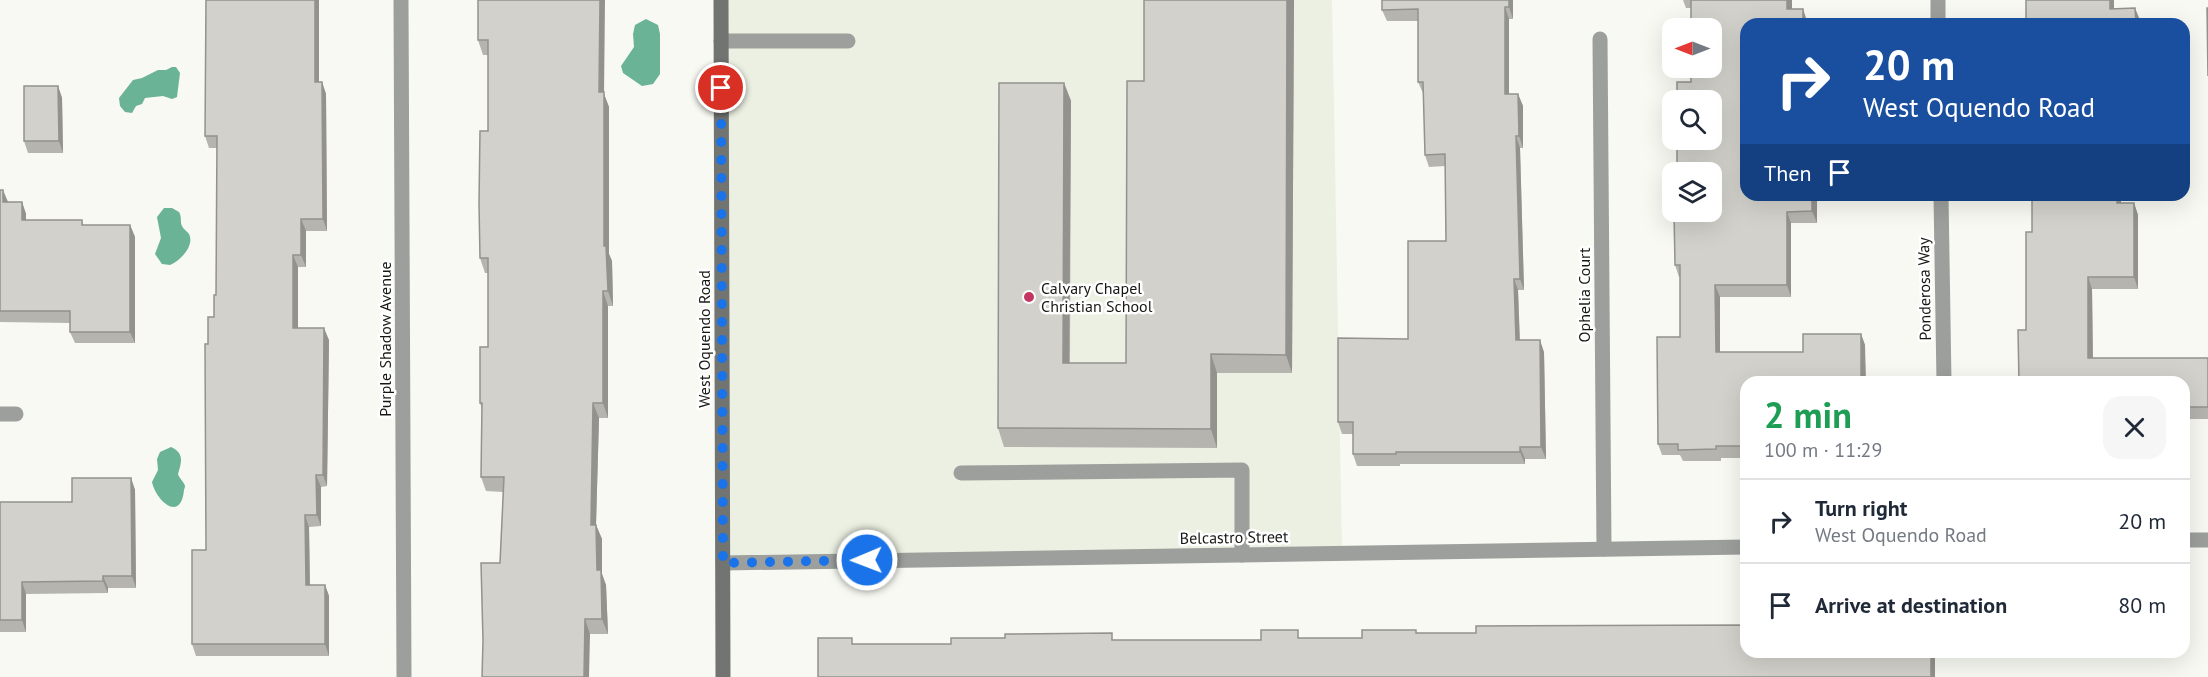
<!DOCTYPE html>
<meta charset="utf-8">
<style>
body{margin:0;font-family:"PT Sans",sans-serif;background:#f6f6f7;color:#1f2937;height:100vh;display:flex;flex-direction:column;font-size:22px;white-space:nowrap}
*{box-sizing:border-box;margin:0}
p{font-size:20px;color:#747a83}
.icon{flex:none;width:33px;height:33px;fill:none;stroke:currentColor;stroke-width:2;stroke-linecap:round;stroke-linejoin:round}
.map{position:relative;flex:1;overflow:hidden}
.side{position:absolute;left:1740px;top:376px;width:450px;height:282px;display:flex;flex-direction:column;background:#fff;border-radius:18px;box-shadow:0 6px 24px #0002}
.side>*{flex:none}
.top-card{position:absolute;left:1740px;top:18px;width:450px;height:183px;border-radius:18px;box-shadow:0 6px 24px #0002;background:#1a4fa0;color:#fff;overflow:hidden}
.needle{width:39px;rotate:270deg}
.tools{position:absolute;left:1662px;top:18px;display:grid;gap:12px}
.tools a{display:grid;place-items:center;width:60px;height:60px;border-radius:12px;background:#fff;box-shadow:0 6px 24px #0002;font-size:30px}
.pin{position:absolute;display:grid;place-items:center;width:51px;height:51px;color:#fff;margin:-26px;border:3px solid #fff;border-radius:50%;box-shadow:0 2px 6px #0007}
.me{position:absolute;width:66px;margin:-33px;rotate:269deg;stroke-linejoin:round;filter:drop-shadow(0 0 4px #0008)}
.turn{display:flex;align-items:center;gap:21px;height:126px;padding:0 24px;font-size:27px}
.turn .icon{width:78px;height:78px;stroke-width:2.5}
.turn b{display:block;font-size:42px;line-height:51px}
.then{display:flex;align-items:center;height:57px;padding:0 24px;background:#0003;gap:12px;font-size:22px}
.round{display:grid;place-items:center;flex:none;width:63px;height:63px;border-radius:18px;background:#f6f6f7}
.head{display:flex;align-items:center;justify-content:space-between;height:102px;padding:0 24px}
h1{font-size:36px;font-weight:700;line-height:45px;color:#1e9e55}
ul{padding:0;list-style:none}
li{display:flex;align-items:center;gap:18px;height:84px;padding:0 24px;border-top:2px solid #e0e1e3}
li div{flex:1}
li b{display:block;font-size:22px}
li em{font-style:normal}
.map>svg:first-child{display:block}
.built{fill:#ebf0e2}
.water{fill:#6ab397}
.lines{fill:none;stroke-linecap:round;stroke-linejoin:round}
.lane{stroke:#9c9f9c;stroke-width:15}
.street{stroke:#9c9f9c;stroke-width:15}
.secondary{stroke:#717471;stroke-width:15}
.wall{fill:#b5b4af}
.shaded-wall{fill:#93928e}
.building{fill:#d2d1cb;stroke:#93928e;stroke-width:1.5}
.route{stroke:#1a73e8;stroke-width:10;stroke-dasharray:0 18}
.poi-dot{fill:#c43662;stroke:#fff;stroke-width:2}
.labels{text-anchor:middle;stroke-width:5;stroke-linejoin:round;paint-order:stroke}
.poi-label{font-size:16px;fill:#171815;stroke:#fff;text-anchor:start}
.street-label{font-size:16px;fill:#171815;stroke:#fff}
</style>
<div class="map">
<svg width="2208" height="677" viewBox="0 0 2208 677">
<rect width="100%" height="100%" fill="#f7f9f2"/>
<path class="built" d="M721,0H1332L1342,552L723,563Z"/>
<g class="water">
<path d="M646,19L658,25L660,34V74L653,84L642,86L623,73L621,66L634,47L633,34L635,25Z"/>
<path d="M172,67H176L180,73L177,97L172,99L163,96L145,98L142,104L136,106L132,113L125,112L120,106L119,98L133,80L142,78L158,70H166Z"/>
<path d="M164,208H172L179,212C182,217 180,222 182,226C183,229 187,231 189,234C195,246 180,261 170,265L162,264L155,254L161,238L157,217Z"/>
<path d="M171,447C184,453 182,461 178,474C179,478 184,482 185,486C185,488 184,489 184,490C181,523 156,501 152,482L158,470L157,459L160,452Z"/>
</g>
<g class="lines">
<g class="lane">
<path d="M721,41H848"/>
<path d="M961,473L1242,470V555"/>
</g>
<g class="street">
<path d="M401,0L404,677"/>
<path d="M1938,0V24"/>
<path d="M1600,39L1604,549"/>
<path d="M1941,195L1944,382"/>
<path d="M0,414H16"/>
<path d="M2184,540H2208"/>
<path d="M723,563L1746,547"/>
</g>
<path class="secondary" d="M721,0L723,677"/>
</g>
<g class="wall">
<path d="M319,0V82H322L326,94L327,231H306V267H298V328L329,340L327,486L321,487V526L309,527L310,585H325L329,596V656H196L192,644L206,550L208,344L214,317L216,295L217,148H209L205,136Z"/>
<path d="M478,0L604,94L609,107V254L612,261L613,306H608V418H599L596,525L602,539V574L606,585L608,634H590L500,563L503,492L486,491L481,477L482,409L480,403L488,347V273H485L480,258L488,131V55H483L478,40Z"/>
<path d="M1144,0H1294L1292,373H1217V448L1004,447L998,428L1064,83L1071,101L1070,363H1126L1144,81Z"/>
<path d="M1513,0V19H1509V94H1518L1523,106V148H1520L1524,290H1518L1520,340L1544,352L1546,459H1525V464H1400V466H1357L1353,454V434H1342L1338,422L1408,339L1446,241L1445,166L1429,167L1425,155L1424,93H1423L1418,82V21H1387L1382,10Z"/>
<path d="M1683,0H1792V9L1807,21V24H1746V195H1817V223H1791V297H1720V352H1803L1861,334L1865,345L1746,382V458H1721V461H1683L1680,455H1662L1658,444L1680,337V277H1679L1675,265L1691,82V8H1686Z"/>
<path d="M58,86L62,98L63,153H28L24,141Z"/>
<path d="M0,190L8,202H22L26,214V220H82L83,225H130L135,237V343H75L70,332V323L0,322Z"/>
<path d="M2121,203H2134L2138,215V289H2092L2093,358H2208V419H2184V382H2019L2026,330L2032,232Z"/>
<path d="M131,478L135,490L136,588H108V593L26,594V632H0V502H72Z"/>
</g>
<g class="shaded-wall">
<path d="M315,0H319V94L315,82Z"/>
<path d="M600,0H605L604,94L609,107V254L612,261L613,306L608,291L604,246L599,92Z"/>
<path d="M1287,0H1294L1292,373L1286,355Z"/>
<path d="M1509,0H1513V19L1509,7Z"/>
<path d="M1787,0H1792V21L1787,9Z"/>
<path d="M2110,0H2114V20L2110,9Z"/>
<path d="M1505,7L1509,19V106L1505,94Z"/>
<path d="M2135,8L2140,20V24H2136Z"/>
<path d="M1803,9L1807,21V24H1803Z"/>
<path d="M322,82L326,94L327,231L323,219Z"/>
<path d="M1064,83L1071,101L1069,382L1063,363Z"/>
<path d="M58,86L62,98L63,153L59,141Z"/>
<path d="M1518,94L1523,106V148L1519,136Z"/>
<path d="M1516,136L1520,148L1524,290L1520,279Z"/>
<path d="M3,190L8,202V214L3,202Z"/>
<path d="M1812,195H1817V223L1812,211Z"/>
<path d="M2117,195H2121V215L2117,203Z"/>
<path d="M22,202L26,214V232L22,220Z"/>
<path d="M2134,203L2138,215V289L2134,277Z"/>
<path d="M1787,212L1791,223V297L1787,285Z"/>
<path d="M301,219L306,231V267L301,255Z"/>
<path d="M130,225L135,237V343L130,332Z"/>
<path d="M293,255L298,267V340L293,328Z"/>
<path d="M2088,277L2092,289L2093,369L2088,358Z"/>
<path d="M1514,279L1518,290L1520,352L1516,340Z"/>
<path d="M1715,285L1720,297V364L1716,352Z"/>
<path d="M603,291L608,306V418L603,403Z"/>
<path d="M324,328L329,340L327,486L323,475Z"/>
<path d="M1861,334L1865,345L1866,382H1861Z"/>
<path d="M1540,340L1544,352L1546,459L1541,447Z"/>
<path d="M1211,354L1217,373V448L1211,429Z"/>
<path d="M593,403L599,418L596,525L602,539V574L606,585L608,634L602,619L591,525Z"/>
<path d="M1520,447L1525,459V464L1520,452Z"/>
<path d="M316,475L321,487V526L317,515Z"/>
<path d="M131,478L135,490L136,588L132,576Z"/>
<path d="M305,515L309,527L310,596L306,585Z"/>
<path d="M103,576L108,588V593L103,581Z"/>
<path d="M22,582L26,594V632L22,620Z"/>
<path d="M325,585L329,596V656L325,644Z"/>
<path d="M585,619L590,634L589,677H584Z"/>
<rect x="1931" y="652" width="4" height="25"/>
</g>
<g class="building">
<path d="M206,0H315V82H322L323,219H301V255H293V328H324L323,475H316L317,515H305L306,585H325V644H192V550H206L205,344H208V317H214V295H216L217,136H205Z"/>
<path d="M478,0H600L599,92H604V246H606L608,291H603V403H593L591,525H596L597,570H601L602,619H585L584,677H482L483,641L481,563H500L504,477H481L482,403H480V347H488V258H480L479,203L480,131H488V40H478Z"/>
<path d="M1144,0H1287L1286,355L1211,354V429L998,428L999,83H1064L1063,363H1126L1127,81H1144Z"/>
<path d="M1382,0H1509V7H1505V94H1518L1519,136H1516L1520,279H1514L1516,340H1540L1541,447H1520V452H1396V454H1353V422H1338V338L1408,339V241H1446L1445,154L1425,155L1423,82H1418V9L1382,10Z"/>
<path d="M1691,0H1787V9H1803V24H1746V195H1812V211L1787,212V285H1715L1716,352H1803V334H1861V382H1746V446H1716V449L1678,450V444H1658L1657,337H1680V265H1675L1674,212H1712V172H1677V140H1712V100H1677V82H1691V68H1712V28H1691Z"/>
<path d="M2026,0H2110V9L2135,8L2136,24H2026Z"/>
<path d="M2207,8H2208V76Z"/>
<path d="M24,86H58L59,141H24Z"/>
<path d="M0,190H3V202H22V220H82V225H130V332H70V311H0Z"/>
<path d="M2032,195H2117V203H2134V277H2088V358H2208V407H2184V382H2019L2018,330H2026V232H2032Z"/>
<path d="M72,478H131L132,576H103V581L22,582V620H0V502H72Z"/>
<path d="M1746,625V652H1931V677H818V638H852V644H951V638H1005V634L1112,633V640H1261V630H1298V638H1362V630H1416V633H1476V626Z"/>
</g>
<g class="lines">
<path class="route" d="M721,88L723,563L867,560"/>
</g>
<circle class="poi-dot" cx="1029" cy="297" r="6"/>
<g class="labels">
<g class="poi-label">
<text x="1041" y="294">Calvary Chapel<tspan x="1041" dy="18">Christian School</tspan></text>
</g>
<g class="street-label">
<text transform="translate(1924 289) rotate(-91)" y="6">Ponderosa Way</text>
<text transform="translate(1584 295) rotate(-90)" y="6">Ophelia Court</text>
<text transform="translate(385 339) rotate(-90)" y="6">Purple Shadow Avenue</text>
<text transform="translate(704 339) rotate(-90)" y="6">West Oquendo Road</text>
<text transform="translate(1234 537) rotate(-1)" y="6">Belcastro Street</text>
</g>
</g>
</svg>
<div class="tools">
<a><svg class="needle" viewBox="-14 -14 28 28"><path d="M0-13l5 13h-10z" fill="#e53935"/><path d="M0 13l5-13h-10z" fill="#747a83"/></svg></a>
<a><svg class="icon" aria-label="search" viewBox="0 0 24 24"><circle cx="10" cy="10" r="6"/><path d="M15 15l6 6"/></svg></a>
<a><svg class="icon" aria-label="layers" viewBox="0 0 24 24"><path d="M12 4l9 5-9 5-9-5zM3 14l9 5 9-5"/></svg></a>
</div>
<div class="pin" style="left:721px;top:88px;background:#d93025"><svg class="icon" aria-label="arrive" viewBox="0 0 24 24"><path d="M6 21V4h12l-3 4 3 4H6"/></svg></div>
<svg class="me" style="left:867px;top:560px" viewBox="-20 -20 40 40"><circle r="17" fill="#1a73e8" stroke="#fff" stroke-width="3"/><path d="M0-11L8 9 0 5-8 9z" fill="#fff"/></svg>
<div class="top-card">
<div class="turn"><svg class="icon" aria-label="right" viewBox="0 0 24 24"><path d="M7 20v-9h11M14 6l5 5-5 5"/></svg><div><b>20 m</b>West Oquendo Road</div></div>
<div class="then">Then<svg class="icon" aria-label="arrive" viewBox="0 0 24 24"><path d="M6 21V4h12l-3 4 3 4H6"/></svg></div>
</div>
<section class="side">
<div class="head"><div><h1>2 min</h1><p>100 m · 11:29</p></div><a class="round"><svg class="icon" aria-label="close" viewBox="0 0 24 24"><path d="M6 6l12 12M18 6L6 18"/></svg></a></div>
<ul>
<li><svg class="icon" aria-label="right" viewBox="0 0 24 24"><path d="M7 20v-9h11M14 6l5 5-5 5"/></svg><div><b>Turn right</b><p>West Oquendo Road</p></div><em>20 m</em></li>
<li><svg class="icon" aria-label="arrive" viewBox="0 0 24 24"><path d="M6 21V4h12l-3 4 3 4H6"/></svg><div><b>Arrive at destination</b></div><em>80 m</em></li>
</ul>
</section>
</div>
